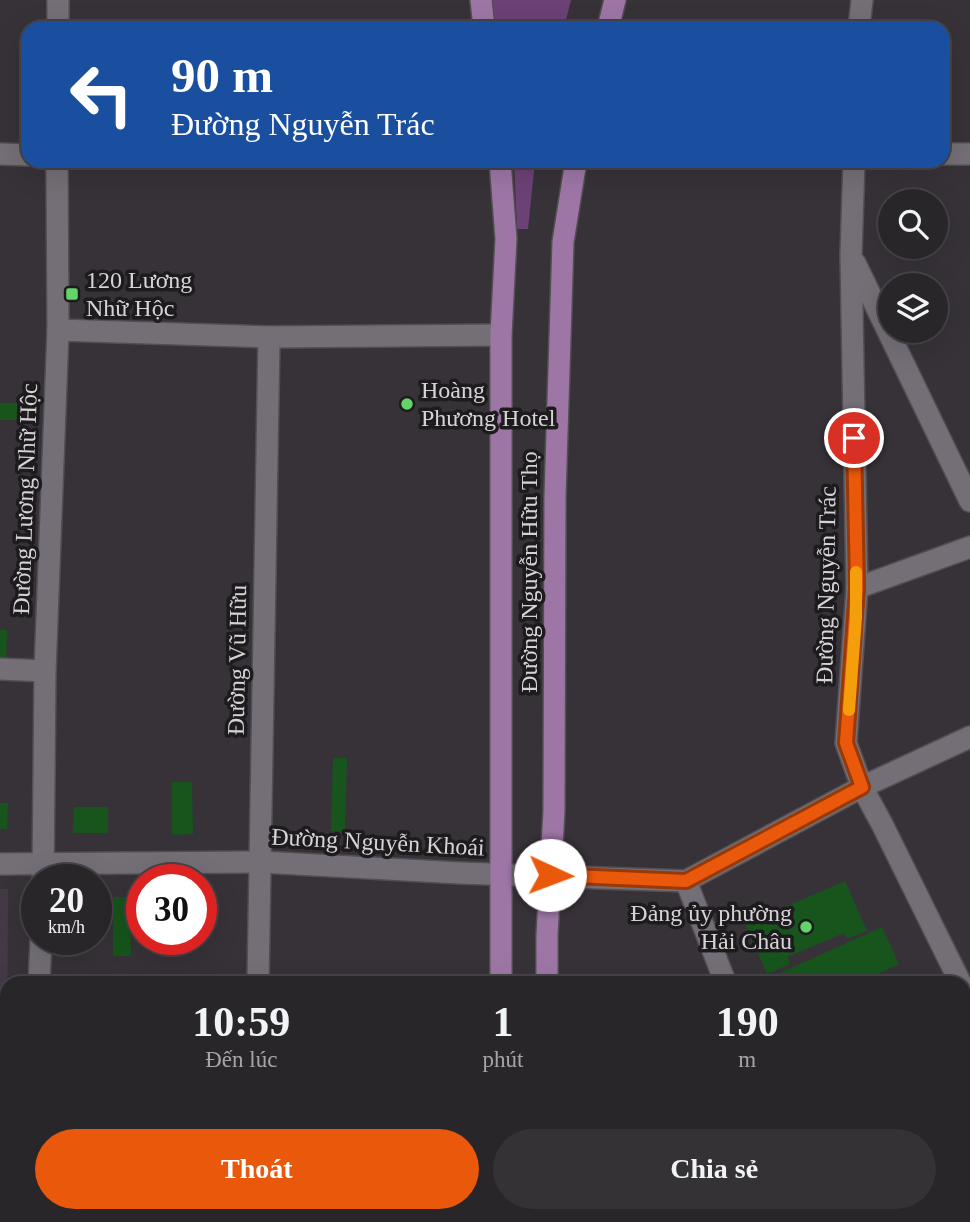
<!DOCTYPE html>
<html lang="vi">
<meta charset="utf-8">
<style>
body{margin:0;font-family:"Times New Roman",serif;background:#353236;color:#f1f3f6;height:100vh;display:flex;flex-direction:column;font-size:26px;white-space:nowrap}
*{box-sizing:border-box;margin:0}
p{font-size:23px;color:#a5a5a8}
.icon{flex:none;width:38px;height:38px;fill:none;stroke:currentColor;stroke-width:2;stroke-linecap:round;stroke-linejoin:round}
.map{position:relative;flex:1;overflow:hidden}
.sheet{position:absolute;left:0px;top:976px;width:971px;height:247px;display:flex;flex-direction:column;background:#29262a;border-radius:21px 21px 0 0;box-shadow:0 7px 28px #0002,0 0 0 2px #454347}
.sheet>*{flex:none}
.guide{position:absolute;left:21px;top:21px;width:929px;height:147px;border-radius:21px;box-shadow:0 7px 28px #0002,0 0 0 2px #454347;background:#1a4fa0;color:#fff;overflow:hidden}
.controls{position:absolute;left:878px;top:189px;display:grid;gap:14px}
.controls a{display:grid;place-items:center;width:70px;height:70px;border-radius:50%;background:#29262a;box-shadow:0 7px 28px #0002,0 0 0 2px #454347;font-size:35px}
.speed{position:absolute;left:21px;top:864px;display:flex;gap:14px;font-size:35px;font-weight:700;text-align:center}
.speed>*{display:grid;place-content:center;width:91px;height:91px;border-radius:50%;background:#29262a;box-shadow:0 7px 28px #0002,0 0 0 2px #454347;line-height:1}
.speed small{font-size:18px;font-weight:400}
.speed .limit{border:10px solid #d22;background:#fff;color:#111}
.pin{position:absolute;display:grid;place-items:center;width:60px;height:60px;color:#fff;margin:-30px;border:4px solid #fff;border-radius:50%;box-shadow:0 2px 7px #0007}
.me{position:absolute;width:77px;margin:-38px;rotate:92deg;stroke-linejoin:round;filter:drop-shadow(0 0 5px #0008)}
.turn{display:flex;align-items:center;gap:24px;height:147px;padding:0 35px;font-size:32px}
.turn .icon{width:91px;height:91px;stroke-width:2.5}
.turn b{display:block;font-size:49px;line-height:60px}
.eta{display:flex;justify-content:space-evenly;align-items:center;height:119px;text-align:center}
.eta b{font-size:42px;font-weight:800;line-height:49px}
.primary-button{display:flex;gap:14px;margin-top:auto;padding:14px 35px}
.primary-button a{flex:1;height:80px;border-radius:42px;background:#ea580c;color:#fff;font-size:28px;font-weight:800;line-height:80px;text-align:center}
.primary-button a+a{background:#353236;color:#f1f3f6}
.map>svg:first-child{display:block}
.built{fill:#433a45}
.green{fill:#6c4276}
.building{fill:#17551d}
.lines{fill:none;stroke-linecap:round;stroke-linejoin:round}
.minor-casing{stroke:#524e53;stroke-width:24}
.major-casing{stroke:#524e53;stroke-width:24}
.minor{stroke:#746f76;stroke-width:21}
.major{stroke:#9d76a6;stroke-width:21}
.route-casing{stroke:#983908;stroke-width:18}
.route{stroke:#ea580c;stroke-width:12}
.slow{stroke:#f59e0b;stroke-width:12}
.poi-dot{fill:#62d469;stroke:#1d1b1d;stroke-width:2.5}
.labels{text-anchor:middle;stroke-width:7;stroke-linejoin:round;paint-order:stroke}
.poi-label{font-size:24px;fill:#d6d3d7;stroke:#1d1b1d;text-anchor:start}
.street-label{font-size:24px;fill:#d6d3d7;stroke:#1d1b1d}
</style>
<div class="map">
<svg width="970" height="1222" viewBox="0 0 970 1222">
<rect width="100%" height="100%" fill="#373238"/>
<path class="built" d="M0,889H8L7,1110H0Z"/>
<g class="green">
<path d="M491,0H571L564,28H495Z"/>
<path d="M514,161H535L528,229H517Z"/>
</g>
<g class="building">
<rect x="0" y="403" width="17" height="17"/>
<path d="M0,630H7L6,657H0Z"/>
<path d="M333,758H347L345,831H331Z"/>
<path d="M172,782H192L193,834L172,835Z"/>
<path d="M0,803H8L7,829H0Z"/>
<path d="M74,807H108V833H73Z"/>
<path d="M845,881L867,931L847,939L844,933L787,957L790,964L767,974L745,924Z"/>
<path d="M113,897H130L131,956H113Z"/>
<path d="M882,927L899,964L856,984H772L769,978Z"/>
</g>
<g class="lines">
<defs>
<g id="minor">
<path d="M58,28V0"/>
<path d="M859,28L862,0"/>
<path d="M0,154L28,155"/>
<path d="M943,154H970"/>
<path d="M854,161L851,255L857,588L846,743L862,787L883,826L961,984"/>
<path d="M855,263L970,501"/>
<path d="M58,330L269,337L501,335"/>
<path d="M857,588L970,547"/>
<path d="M0,669L45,671"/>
<path d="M0,864L261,862L460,873L686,881L862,787L970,737"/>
<path d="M43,880L45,671L58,330L57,161"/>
<path d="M686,881L726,984"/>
<path d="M39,984L41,940"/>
<path d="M258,984L269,337"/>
<path d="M964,1090L970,1087"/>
<path d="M964,1138L970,1154"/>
<path d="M0,1141H7"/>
<path d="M815,1216L817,1222"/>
<path d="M32,1222V1216"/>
<path d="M251,1222L252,1216"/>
</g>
<g id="major">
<path d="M481,0L484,28"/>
<path d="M608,28L615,0"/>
<path d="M500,161L506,239L501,335V984"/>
<path d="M547,984V935L554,811L555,497L563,242L576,161"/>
<path d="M548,1216V1222"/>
<path d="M500,1222V1216"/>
</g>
</defs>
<use href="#minor" class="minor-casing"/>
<use href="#major" class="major-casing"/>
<use href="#minor" class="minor"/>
<use href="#major" class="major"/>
</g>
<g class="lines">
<defs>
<path id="route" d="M550,875L686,881L862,787L846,743L857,588L854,438"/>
</defs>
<use href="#route" class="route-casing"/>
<use href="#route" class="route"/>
<path class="slow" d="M849,710L856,617V572"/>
</g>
<g class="poi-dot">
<rect x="65" y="287" width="14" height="14" rx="3.5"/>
<circle cx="407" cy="404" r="7"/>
<circle cx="806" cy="927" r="7"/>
</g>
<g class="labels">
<g class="poi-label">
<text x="86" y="288">120 Lương<tspan x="86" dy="28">Nhữ Hộc</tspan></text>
<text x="421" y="398">Hoàng<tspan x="421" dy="28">Phương Hotel</tspan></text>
<text x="792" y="921" text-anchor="end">Đảng ủy phường<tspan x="792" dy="28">Hải Châu</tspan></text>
</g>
<g class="street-label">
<text transform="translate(25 499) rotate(-88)" y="8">Đường Lương Nhữ Hộc</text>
<text transform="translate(529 572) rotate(-90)" y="8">Đường Nguyễn Hữu Thọ</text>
<text transform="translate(826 585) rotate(-89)" y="8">Đường Nguyễn Trác</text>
<text transform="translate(237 660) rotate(-89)" y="8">Đường Vũ Hữu</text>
<text transform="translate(378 842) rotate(3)" y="8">Đường Nguyễn Khoái</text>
</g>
</g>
</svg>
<div class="controls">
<a><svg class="icon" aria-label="search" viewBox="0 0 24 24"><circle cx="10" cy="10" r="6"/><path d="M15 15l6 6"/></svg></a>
<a><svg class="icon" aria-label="layers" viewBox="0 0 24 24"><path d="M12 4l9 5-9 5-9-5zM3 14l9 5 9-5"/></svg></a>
</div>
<div class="speed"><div>20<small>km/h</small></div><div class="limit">30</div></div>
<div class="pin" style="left:854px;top:438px;background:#d93025"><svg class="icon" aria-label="arrive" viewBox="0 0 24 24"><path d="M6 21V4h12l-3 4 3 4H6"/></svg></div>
<svg class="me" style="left:550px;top:875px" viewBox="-20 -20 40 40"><circle r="19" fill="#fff"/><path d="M0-13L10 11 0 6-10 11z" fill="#ea580c"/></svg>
<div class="guide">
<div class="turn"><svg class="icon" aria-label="left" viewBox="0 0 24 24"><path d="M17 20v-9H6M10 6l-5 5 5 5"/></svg><div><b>90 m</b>Đường Nguyễn Trác</div></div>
</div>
<section class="sheet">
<div class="eta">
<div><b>10:59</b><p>Đến lúc</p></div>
<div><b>1</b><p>phút</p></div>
<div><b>190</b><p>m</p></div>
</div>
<div class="primary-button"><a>Thoát</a><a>Chia sẻ</a></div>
</section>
</div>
